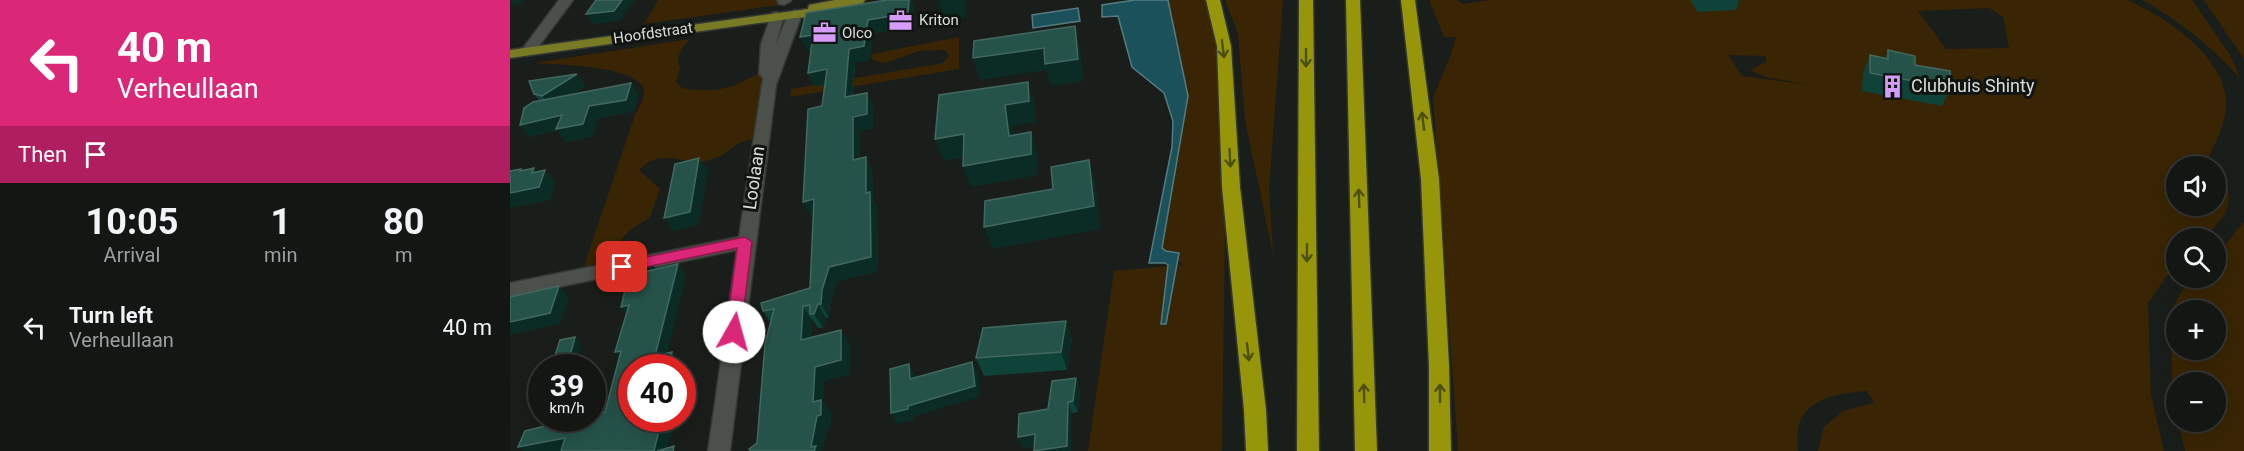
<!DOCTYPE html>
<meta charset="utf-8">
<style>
body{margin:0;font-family:Roboto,sans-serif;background:#212322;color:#f1f3f6;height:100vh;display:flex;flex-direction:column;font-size:22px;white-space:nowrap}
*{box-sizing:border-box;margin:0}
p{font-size:20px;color:#9d9fa0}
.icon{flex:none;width:33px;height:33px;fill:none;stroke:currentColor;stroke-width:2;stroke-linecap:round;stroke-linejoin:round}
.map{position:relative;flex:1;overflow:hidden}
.details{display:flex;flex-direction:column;background:#141614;width:510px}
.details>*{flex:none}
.hud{background:#db2777;color:#fff;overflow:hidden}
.buttons{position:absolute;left:1656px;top:156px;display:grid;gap:12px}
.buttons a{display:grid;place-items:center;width:60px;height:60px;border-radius:50%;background:#141614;box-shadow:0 6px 24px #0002,0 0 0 2px #333534;font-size:30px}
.speed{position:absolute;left:18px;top:354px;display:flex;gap:12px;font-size:30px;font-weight:700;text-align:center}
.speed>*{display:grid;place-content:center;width:78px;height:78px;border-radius:50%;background:#141614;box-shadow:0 6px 24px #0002,0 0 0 2px #333534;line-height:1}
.speed small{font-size:15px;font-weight:400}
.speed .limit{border:9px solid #d22;background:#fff;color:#111}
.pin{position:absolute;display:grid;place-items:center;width:51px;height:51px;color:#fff;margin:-26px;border-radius:12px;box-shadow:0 3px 9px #0006}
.me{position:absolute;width:66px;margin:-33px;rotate:7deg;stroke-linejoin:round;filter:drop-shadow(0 0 4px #0008)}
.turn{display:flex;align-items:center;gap:21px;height:126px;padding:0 18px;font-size:27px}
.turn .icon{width:78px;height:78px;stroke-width:2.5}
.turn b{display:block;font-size:42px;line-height:51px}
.then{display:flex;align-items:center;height:57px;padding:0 18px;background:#0003;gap:12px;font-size:22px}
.eta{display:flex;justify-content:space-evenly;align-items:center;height:102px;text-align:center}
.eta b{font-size:36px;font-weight:700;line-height:42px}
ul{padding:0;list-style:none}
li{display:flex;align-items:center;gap:18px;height:84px;padding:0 18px}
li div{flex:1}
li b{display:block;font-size:22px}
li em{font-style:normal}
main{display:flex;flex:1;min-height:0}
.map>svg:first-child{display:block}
.green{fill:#392503;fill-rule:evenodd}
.water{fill:#1b515a;stroke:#557b81;stroke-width:1.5}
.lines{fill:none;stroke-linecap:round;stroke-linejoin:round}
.minor-casing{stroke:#343734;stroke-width:3}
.major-casing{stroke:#343734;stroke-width:3}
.highway-casing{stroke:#343734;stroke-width:3}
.minor{fill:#4b504b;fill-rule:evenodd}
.major{fill:#797a24;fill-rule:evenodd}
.highway{fill:#97960a;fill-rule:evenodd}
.wall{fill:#0f4238}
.shaded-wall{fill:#0a2c25}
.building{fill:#25534a;stroke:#426860;stroke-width:1.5}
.oneway{stroke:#4d4f0e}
.route{fill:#db2777;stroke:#8e194d;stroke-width:1.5}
.labels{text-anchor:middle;stroke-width:6;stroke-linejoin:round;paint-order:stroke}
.far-poi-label{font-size:15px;fill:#dbdedb;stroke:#111511;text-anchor:start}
.far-street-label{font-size:15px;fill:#dbdedb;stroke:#111511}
.poi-label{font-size:18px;fill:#dbdedb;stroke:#111511;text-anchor:start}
.street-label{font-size:18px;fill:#dbdedb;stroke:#111511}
</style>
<main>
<section class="details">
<div class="hud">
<div class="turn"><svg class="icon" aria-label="left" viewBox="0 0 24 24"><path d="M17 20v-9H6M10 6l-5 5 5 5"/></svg><div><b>40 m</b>Verheullaan</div></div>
<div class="then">Then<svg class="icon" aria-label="arrive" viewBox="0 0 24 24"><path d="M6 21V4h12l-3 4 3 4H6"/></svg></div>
</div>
<div class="eta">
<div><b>10:05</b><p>Arrival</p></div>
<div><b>1</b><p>min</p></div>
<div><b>80</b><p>m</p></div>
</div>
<ul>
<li><svg class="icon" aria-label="left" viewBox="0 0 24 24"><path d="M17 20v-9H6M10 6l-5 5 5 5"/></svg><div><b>Turn left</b><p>Verheullaan</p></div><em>40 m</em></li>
</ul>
</section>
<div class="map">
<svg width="1734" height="451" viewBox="0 0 1734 451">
<rect width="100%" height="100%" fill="#1a1e1a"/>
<g class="green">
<path d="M148,0H269L268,5L134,24Z"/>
<path d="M658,0H696L708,40L715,231L712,451H578L604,271L673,265L652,248L678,96Z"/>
<path d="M715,0H773L759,190L763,254L735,120L728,34Z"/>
<path d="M919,0H947L953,4L979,0H1618C1656,18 1711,53 1716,99C1718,121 1705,143 1697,161L1713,170C1725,204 1719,215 1693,238H1666V263L1638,303L1641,394L1654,451H1308L1314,427L1333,411L1364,403L1357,391C1317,394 1281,402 1288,451H948L923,97L940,57L946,37H934ZM1479,8L1493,17L1499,48L1436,49L1408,11ZM1218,55L1256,56V62L1240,70L1256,77L1300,85L1232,76ZM1666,166H1706V206H1666Z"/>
<path d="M1632,0H1682L1720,55L1730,78C1702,47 1669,20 1632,0Z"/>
<path d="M1694,0H1734V59Z"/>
<path d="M449,37V69L280,97L281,89L433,63L439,55L435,50L409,51L375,63L362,60V54Z"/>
<path d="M180,39C172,48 165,56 170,68L166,82L172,88C190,91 207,92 225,85C236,81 245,73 257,73L251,138C221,140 222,154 200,160C172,167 152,146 129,170L150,189L140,217L119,231L110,241L103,260L74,266L125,115C128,108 136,97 134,89C126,65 46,65 25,63Z"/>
<path d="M1734,222V451H1675L1668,422H1706V382H1666V410L1662,379L1661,310L1680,278H1706V256ZM1666,310H1706V350H1666Z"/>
</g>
<g class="water">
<path d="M625,0H658L678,96L652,248L656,251L669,253L656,324H651L658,265L655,263H639L662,147L663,121L654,93L622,67L608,16L592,17V5Z"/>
<path d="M568,8L570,21L523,28L522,15Z"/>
</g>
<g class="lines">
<defs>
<g id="minor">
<path d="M49,0H63L23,54H13L11,51Z"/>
<path d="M267,0H281V1L274,5L269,4Z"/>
<path d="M285,10L292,14L266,85L220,451H198L227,250L0,297V283L229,237L253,78L249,74L251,44L262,13L267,12L274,16L265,47L278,14Z"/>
</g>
<path id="major" d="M325,0H355L353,3L323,9L326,12L319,16L285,18L0,58V50L298,9L299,5Z"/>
<g id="highway">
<path d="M696,0H710L721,46L730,187L756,410L758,451H736L734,410L712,187L707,46Z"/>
<path d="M789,0H803L809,451H787Z"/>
<path d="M836,0H850L867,451H845Z"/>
<path d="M891,0H905L929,179L939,366L941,451H919V366L911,179Z"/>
</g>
</defs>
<use href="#minor" class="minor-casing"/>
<use href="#major" class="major-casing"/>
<use href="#highway" class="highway-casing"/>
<use href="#minor" class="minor"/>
<use href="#major" class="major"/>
<use href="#highway" class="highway"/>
</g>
<g class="wall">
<path d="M377,0H401L404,10L403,26L363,33L360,60L345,62L343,95L363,106V128L350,131V158L356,157L362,171L363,198L367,206L368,271L327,281L320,304L319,318H316L313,328H308L303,320H302L301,338L340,344L339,374L314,381L313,402L321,413L320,429L317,430L312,451H241L239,449L247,443L260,322L253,311L300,288L304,215L301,216L293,202L312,106L315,85L305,86L298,73L301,50H297Z"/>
<path d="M1180,0H1229L1226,10L1188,12Z"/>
<path d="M1378,50L1405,65L1441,88L1432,106L1352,91L1353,73L1360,55L1375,58Z"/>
<path d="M67,74L75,86L63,94L129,95L124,111L88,118L82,136L56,142L47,130L20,137L10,125L30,101L24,94Z"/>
<path d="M556,321L562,339L557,370L474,376L466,358Z"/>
<path d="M570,389L568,412L562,413L525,446L513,448Z"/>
</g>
<g class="shaded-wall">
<path d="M0,0H13L10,4L0,6Z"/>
<path d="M112,0H125L110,21L83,24L76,14Z"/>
<path d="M399,0H401L404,10L403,26L363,33L360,60L345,62L341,111L335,97L339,49L358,20Z"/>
<path d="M428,0H455L456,17L435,20Z"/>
<path d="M565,26L570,48L574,81L541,86L536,70L470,80L463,58Z"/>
<path d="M303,35L309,48L297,50L290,37Z"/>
<path d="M317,69L324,83L305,86L298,73Z"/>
<path d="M67,74L75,86L42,108L32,96Z"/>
<path d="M518,82L525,103L526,122L502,126L506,157L521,132L527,153L528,175L461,187L453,166L495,105Z"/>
<path d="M121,83L129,95L124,111L88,118L82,136L56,142L47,130L20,137L10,125L79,106Z"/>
<path d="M357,93L363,106V128L350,131V173L343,160V117Z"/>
<path d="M454,134L462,156L434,161L425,139Z"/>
<path d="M356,157L362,171L363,198L367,206L368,271L327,281L320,304L319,318L311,304L312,290L319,267L356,193Z"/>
<path d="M189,158L198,171L189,225L163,231L154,218Z"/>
<path d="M579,160L585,182L591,229L483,249L474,227L584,206Z"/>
<path d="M24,168L32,178L35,170L45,183L40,200L0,208V193L22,173Z"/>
<path d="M304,199L312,213L301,216L293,202Z"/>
<path d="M138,258L146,269L134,272Z"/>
<path d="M168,264L176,276L154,367L145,356Z"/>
<path d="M49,286L59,298L50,324L0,335V322Z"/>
<path d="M308,304L316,318L313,328L304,314Z"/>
<path d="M119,305L120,319L111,307Z"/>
<path d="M293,306L302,320L300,354L291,340Z"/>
<path d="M556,321L562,339L557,370L551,352Z"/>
<path d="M331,330L340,344L339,374L314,381L313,402L321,413L320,429L317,430L312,451H304L301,447L307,416L303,402L305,367Z"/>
<path d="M65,337L71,344L65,368H57Z"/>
<path d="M111,351L115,363L105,352Z"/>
<path d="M162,352L171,363L170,368H158Z"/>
<path d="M462,362L468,373L470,397L404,416V420L387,424L381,413L398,406Z"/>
<path d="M399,364L405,375L406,390L400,379Z"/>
<path d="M566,378L570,389L568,412L563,401Z"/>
<path d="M558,402L562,413L561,451H528Z"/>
<path d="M152,418H165L157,451H144Z"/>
<path d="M525,434L530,445L513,448L508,437Z"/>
<path d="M55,438V451H13L8,447Z"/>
</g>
<g class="building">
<path d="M86,0H112L104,11L76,14Z"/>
<path d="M377,0H399L398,13L358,20L354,46L339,49L335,97L357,93V114L343,117V160L356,157V193L360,192L361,257L319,267L312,290L311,304H308L304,314H300V305L293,306L291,340L331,330V360L305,367L303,402L311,400V415L307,416L301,447L306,446L304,451H241L239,449L247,443L255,344L264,309L253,311L251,303L300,288L304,199L293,202L298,109L312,106L317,69L298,73L303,35L290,37L296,13Z"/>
<path d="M565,26L568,59L535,64L534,48L463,58L464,41Z"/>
<path d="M1378,50L1405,56V65L1440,71L1441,88L1360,73V55L1378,59Z"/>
<path d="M67,74L32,96L24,94L19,81Z"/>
<path d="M518,82L519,101L495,105L499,136L521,132V154L453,166L454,134L425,139L429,95Z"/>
<path d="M121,83L116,100L79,106L73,124L46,129L52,115L10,125L14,108L23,102Z"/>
<path d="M189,158L180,212L154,218L165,164Z"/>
<path d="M579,160L584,206L474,227L475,201L543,189L541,167Z"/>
<path d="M24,168L22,173L35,170L29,187L0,193V171L11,169L10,171Z"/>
<path d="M138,258L134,272L168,264L145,356L162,352L158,368H122V418H152L144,451H51L55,438L8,447L15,431L68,418H82V415L95,412L111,351L105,352L119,305L111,307L122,261Z"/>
<path d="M49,286L40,313L0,322V297Z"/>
<path d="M556,321L551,352L466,358L473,328Z"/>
<path d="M65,337L57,368H41L50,340Z"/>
<path d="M462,362L465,386L398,406V409L381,413L380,369L399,364L400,379Z"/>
<path d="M566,378L563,401L558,402L557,446L524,451L525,434L508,437L509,414L538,409L542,381Z"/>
<path d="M164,446L163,451H147Z"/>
</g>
<defs><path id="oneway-shaft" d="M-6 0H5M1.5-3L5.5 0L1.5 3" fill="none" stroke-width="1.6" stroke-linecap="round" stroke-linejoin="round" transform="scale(1.5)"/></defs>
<g class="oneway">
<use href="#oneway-shaft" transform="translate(713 49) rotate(83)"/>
<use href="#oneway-shaft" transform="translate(796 58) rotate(90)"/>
<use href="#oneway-shaft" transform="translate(913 121) rotate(-97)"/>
<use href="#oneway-shaft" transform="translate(720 158) rotate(87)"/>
<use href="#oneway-shaft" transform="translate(849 198) rotate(-92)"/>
<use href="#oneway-shaft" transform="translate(797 253) rotate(90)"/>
<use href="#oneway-shaft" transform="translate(738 352) rotate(83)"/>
<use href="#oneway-shaft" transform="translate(854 393) rotate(-92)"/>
<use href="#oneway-shaft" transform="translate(930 393) rotate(-90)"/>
</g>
<path class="route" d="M235,237L242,242L231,332L229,336H218L216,332L227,248L112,272L104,267L112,262Z"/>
<defs>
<symbol id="office-bare" viewBox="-9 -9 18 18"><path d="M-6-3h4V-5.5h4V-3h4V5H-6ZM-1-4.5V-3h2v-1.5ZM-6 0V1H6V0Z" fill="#d59cfb" stroke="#111511" stroke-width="2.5" paint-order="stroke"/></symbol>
<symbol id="building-bare" viewBox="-9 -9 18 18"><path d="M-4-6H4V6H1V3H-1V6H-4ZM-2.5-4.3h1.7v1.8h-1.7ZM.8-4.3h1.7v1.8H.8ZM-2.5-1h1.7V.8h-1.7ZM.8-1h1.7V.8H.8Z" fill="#d59cfb" stroke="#111511" stroke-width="2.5" paint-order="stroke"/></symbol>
</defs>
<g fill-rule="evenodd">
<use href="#office-bare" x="374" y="4" width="33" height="33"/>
<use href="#office-bare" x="298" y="16" width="33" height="33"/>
<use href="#building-bare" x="1366" y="70" width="33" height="33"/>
</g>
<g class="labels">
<g class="far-poi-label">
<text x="409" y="25">Kriton</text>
<text x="332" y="38">Olco</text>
</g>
<g class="far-street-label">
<text transform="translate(143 33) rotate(-8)" y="5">Hoofdstraat</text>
</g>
<g class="poi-label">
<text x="1401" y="92">Clubhuis Shinty</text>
</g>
<g class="street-label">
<text transform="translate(244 178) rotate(-82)" y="6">Loolaan</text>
</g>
</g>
</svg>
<div class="buttons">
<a><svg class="icon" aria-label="sound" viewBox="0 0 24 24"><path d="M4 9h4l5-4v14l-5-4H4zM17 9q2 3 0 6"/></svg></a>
<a><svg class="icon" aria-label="search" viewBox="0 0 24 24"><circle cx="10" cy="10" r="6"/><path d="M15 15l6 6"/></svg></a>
<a>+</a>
<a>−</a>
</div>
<div class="speed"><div>39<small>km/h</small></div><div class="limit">40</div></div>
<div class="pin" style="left:112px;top:267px;background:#d93025"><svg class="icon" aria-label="arrive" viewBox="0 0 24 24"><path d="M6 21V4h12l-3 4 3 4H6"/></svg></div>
<svg class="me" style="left:224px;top:332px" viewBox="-20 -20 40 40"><circle r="19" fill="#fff"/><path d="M0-13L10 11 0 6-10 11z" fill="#db2777"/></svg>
</div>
</main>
